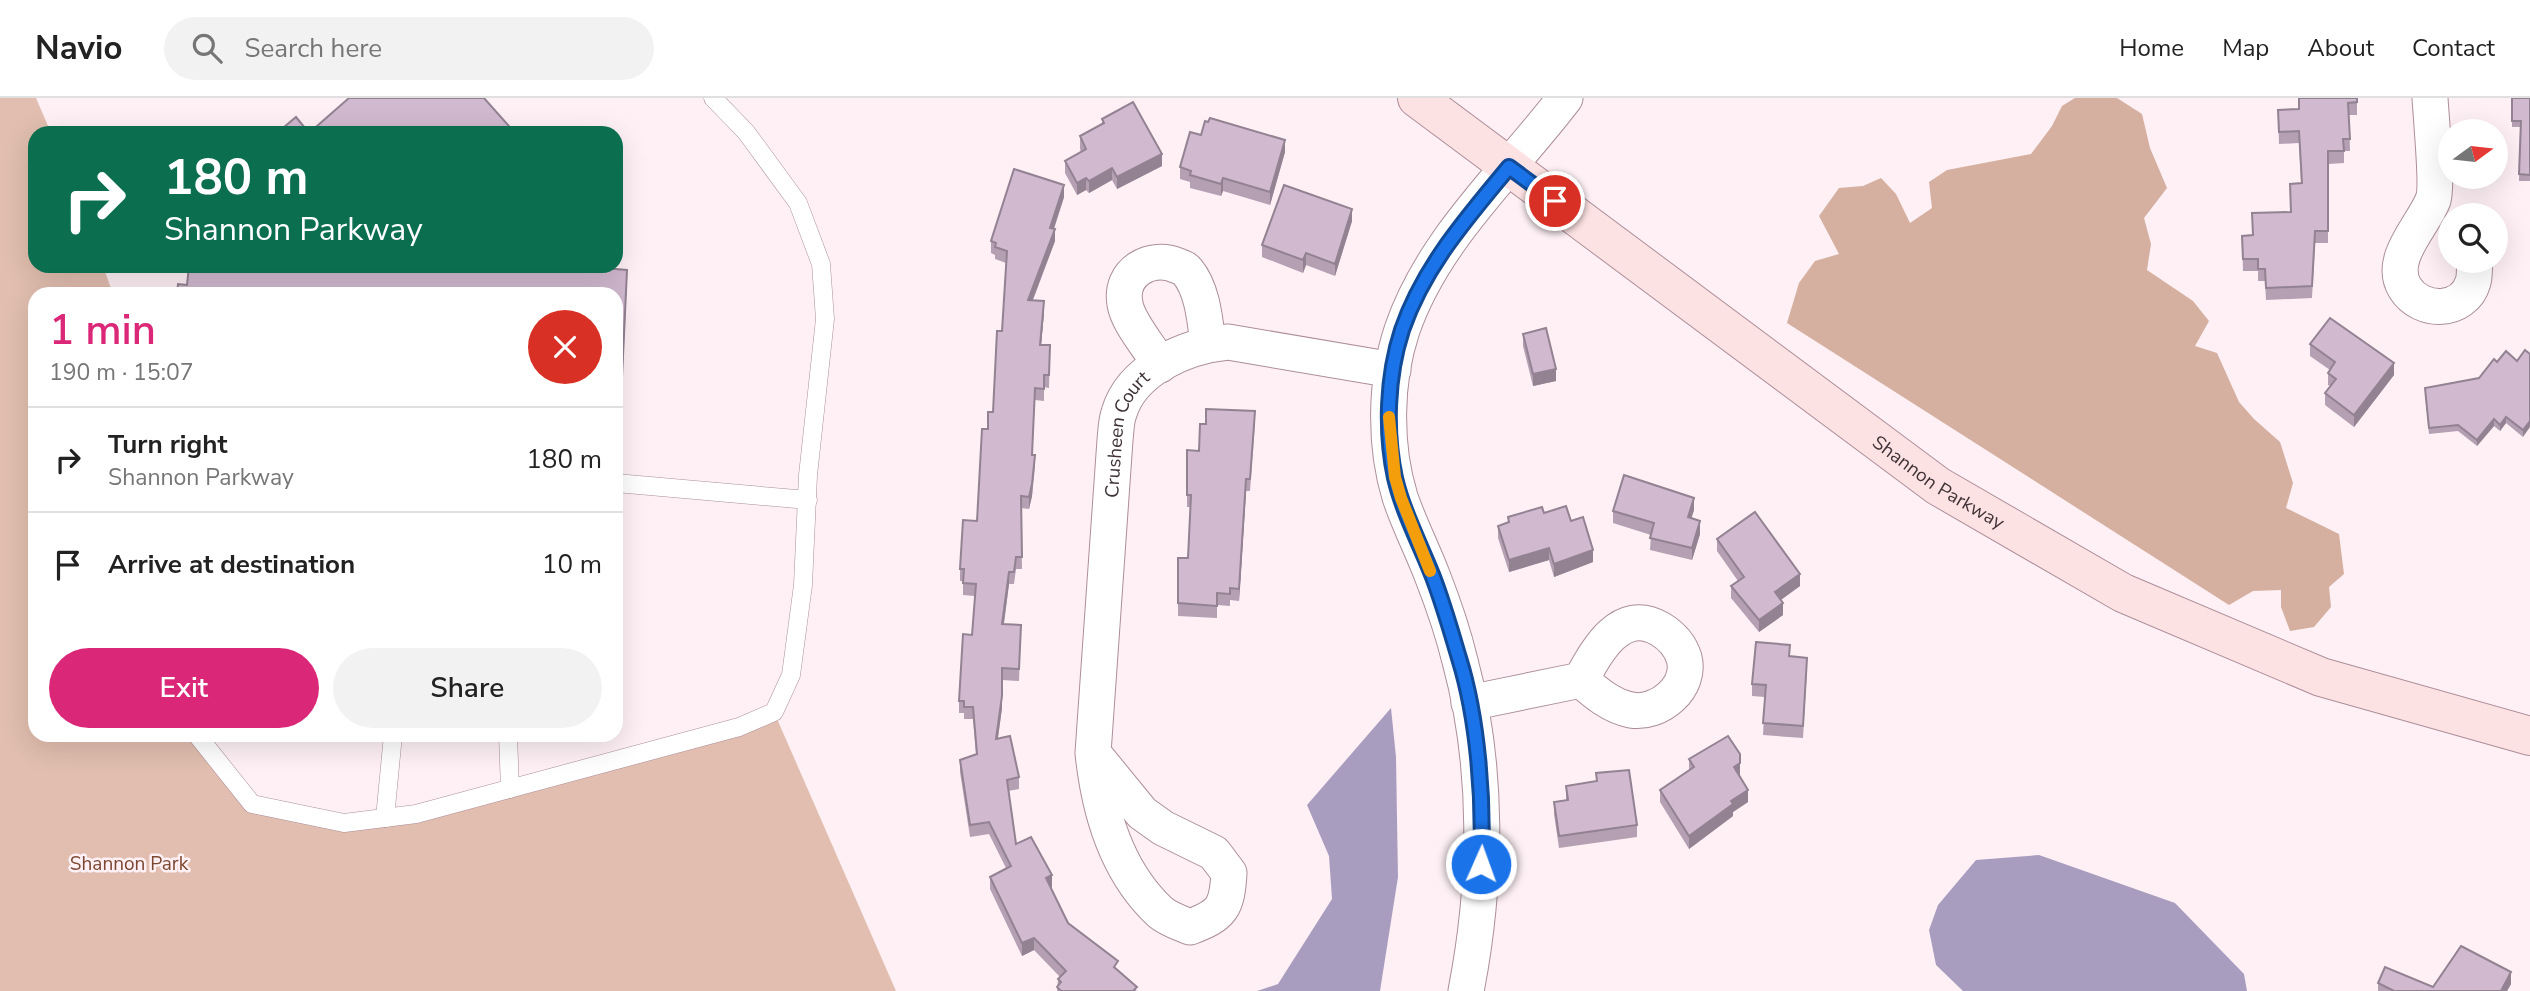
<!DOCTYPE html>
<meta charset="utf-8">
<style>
body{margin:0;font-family:"Nunito Sans",sans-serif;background:#f2f2f2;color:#222;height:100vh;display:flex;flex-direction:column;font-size:26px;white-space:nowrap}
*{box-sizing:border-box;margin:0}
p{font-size:23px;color:#767676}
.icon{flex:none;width:38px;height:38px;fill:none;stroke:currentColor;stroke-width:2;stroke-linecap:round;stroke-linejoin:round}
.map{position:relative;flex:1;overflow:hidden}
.details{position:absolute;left:28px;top:189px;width:595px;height:455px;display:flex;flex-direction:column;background:#fff;border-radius:21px;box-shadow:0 7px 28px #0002}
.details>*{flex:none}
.guide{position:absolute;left:28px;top:28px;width:595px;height:147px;border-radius:21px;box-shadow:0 7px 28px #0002;background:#0b6e4f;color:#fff;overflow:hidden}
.needle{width:46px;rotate:75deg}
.buttons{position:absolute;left:2438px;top:21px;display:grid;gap:14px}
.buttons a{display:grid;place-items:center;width:70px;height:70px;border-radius:50%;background:#fff;box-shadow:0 7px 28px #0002;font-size:35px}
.pin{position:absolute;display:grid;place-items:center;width:60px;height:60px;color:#fff;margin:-30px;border:4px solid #fff;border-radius:50%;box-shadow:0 2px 7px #0007}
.me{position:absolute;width:77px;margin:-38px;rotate:2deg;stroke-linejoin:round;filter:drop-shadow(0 0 5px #0008)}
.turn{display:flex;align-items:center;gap:24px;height:147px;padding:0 21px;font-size:32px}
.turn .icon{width:91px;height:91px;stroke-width:2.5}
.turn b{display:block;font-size:49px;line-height:60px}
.round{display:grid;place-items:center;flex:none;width:74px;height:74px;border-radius:37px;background:#f2f2f2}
.overview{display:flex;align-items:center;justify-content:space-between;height:119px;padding:0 21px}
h1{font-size:42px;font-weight:600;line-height:52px;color:#db2777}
.button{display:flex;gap:14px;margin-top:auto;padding:14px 21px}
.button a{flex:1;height:80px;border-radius:42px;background:#db2777;color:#fff;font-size:28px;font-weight:600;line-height:80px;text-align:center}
.button a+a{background:#f2f2f2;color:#222}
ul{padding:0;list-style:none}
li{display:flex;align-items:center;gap:21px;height:105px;padding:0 21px;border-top:2px solid #e0e0e0}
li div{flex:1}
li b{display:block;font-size:26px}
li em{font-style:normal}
header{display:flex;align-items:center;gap:42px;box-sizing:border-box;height:98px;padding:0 35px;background:#fff;border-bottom:2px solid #e0e0e0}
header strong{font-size:33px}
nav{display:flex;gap:38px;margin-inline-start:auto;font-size:24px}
.search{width:490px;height:63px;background:#f2f2f2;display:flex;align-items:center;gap:18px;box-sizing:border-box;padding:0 24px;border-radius:38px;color:#767676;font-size:26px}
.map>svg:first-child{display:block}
.green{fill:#e1beaf}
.forest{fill:#d5af9f}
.water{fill:#a99dbf}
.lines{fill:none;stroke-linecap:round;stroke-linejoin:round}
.lane-casing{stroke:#ad8e9a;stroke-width:19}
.street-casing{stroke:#ad8e9a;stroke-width:37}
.secondary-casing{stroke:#ad8e9a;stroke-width:40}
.lane{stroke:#fff;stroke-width:18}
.street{stroke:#fff;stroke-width:35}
.secondary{stroke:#fde2e3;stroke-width:38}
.wall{fill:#b49fb3}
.shaded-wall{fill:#928292}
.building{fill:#d1b9d0;stroke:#928292;stroke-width:2}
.route-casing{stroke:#114b97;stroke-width:18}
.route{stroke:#1a73e8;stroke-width:12}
.slow{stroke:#f59e0b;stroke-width:12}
.labels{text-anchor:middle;stroke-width:5;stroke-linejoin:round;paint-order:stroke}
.street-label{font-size:19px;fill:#403338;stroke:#fef0f5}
.park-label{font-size:19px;fill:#7c4730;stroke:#fef0f5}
</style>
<header>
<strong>Navio</strong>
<div class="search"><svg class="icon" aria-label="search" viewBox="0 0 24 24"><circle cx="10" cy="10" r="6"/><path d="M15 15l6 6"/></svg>Search here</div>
<nav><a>Home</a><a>Map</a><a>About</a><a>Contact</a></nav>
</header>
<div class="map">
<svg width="2530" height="893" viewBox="0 0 2530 893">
<rect width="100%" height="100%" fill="#fef0f5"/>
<path class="green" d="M0,0H36L51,35H35V168H103L113,196H35V637H197L252,706L344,725L416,716L774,614L896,893H0Z"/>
<path class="forest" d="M2075,0H2117L2142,16L2150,50L2167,90L2144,120L2151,146L2147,172L2193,203L2209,223L2195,248L2217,255L2239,304L2254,321L2280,344L2293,385L2286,410L2339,436L2344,476L2329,489L2331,509L2314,529L2290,533L2281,509V492L2253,493L2229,507L1787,225L1799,185L1815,163L1839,156L1819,118L1839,90L1863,88L1881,80L1896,96L1910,125L1932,110L1929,84L1947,72L2031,56L2052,28L2062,8Z"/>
<g class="water">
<path d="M1391,610L1396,659L1398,779L1380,893H1257L1278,886L1332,801L1329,758L1307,707Z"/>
<path d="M2039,757L2175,805L2244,876L2247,893H1963L1936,867L1929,832L1938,807L1976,762Z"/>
</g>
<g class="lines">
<defs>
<g id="lane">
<path d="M616,385L808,402"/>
<path d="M197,637L252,706L344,725L416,716L739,629L774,614L791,577L803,487L808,377L825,221L821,166L798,105L746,34L713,0"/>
<path d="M508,637L510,691"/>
<path d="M385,720L393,637"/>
</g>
<g id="street">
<path d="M2430,0C2431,19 2438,89 2433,102C2423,128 2387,161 2405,190C2421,216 2464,215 2473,184C2475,178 2474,169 2475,163"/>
<path d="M1160,267C1150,249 1128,225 1125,206C1119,174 1151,156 1178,168C1181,169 1185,170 1187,173C1203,192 1205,223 1208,246"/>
<path d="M1469,605L1581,582C1596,595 1611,608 1631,612C1659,617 1692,589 1684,560C1680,547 1670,537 1660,531C1621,508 1596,553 1581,582"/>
<path id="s1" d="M1093,655L1142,715L1163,730L1214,755L1229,775C1227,810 1222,817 1190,829C1180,825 1168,821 1160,814C1116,773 1099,713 1093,655L1115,342C1116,333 1116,323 1119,315C1132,271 1186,248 1228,244L1393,272"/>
<path d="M1466,893C1487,785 1489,670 1460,563C1453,534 1443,505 1432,477C1422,451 1409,426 1400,399C1384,347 1385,283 1402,232C1433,141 1508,75 1565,0"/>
</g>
<g id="secondary">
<path id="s2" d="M1417,0L1938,388L2123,495L2321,579L2530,638"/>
</g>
</defs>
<use href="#lane" class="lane-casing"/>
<use href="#street" class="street-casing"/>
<use href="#secondary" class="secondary-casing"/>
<use href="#lane" class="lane"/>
<use href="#street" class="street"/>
<use href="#secondary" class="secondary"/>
</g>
<g class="wall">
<path d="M2298,0H2357V17H2349L2350,53H2344V65L2328,66V145H2315L2312,200L2266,202L2265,183H2258V173H2243L2242,138L2253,137L2252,115L2291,114L2301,85L2299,45L2279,46L2278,12L2299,11Z"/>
<path d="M2512,0H2530V83H2519L2520,29H2512Z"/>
<path d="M1102,21L1162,68L1117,91L1112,82L1089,95L1086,92L1077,97L1065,75V63L1081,54L1080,51V38L1102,26Z"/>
<path d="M1201,37L1285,54L1270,107L1223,93L1221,98L1190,90V84L1180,81V69Z"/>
<path d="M1064,99L1054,131L1055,143L1033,202L1044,215L1041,247H1050L1049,290L1044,289V303L1035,302L1032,357L1035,369L1032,398L1029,411L1021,410L1022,471H1016L1014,486H1009L1004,526L1021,527L1019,583L1002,582V610L998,640L1019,679V691L1008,693L1016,746L1052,789L1051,790L1068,825L1118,872L1137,893H1057L1058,881L1060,879L1034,852L1022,858L990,791V779L1006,770L989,736L970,739L960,674V662L976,656L973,621H964V615H959V603L972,537L975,498L963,497V483H960V471L977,423L988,331L993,314L1002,233L1006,165L995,161V157L991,155V143Z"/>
<path d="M1352,123L1335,178L1306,167L1303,175L1262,159V147Z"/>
<path d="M627,184L622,291H616V196L187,187Z"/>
<path d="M1523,236L1556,283L1533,288L1523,248Z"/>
<path d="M2310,246L2394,277L2354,329L2325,307V295L2330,288L2328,287V275L2330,272L2310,258Z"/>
<path d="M2525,252L2523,339L2506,325L2500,333L2494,328L2477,348L2458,333L2429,336L2425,296L2479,280L2497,264L2517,263Z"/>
<path d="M1255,325L1250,393H1246L1239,503L1230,502V508L1217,507V520L1178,518V460H1188L1191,409H1187V352L1199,353Z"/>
<path d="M1694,412L1691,420L1700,436L1692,462L1650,452L1651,437L1613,425V413Z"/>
<path d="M1544,415L1571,423L1593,464L1554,479L1549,462L1509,474L1498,440V428L1508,424V419Z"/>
<path d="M1717,441L1800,488L1781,502L1783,517L1759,534L1731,500V488L1738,483L1717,453Z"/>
<path d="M1790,559L1807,572L1803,640L1763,637L1765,599L1752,598V586Z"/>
<path d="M1689,661L1740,677L1739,678L1748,704L1733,714V718L1689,751L1660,704V692L1689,673Z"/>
<path d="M1596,675L1637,727V739L1559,750L1554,716V704L1566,703V688L1596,683Z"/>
<path d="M2378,885L2433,889L2511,886L2507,893H2378Z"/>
</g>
<g class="shaded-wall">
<path d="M1285,42V54L1270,107V94Z"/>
<path d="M1162,56V68L1117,91V79Z"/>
<path d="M1112,70V82L1089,95V83Z"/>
<path d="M1086,80V92L1077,97V85Z"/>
<path d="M1223,80V93L1221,98V86Z"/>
<path d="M1064,87V99L1050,142V130Z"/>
<path d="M1352,111V123L1335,178V166Z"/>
<path d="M1055,131V143L1028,214V202Z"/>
<path d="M1306,155V167L1303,175V162Z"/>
<path d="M1044,203V215L1040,259V247Z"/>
<path d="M2394,265V277L2354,329V317Z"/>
<path d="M1556,271V283L1533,288V276Z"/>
<path d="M2506,319V325L2500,333V327Z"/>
<path d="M2494,321V328L2477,348V342Z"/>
<path d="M2530,323V329L2523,339V332Z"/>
<path d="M1035,357L1032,398L1029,411V399Z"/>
<path d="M1246,381V393L1239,503V491Z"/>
<path d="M1694,400V412L1688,431V419Z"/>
<path d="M1700,423V436L1692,462V450Z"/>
<path d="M1549,450V462L1509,474V462Z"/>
<path d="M1593,452V464L1554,479V466Z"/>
<path d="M1009,474V486L1002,538V526Z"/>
<path d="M1800,476V488L1775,506V494Z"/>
<path d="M1783,505V517L1759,534V522Z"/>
<path d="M1002,570V610L996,653V641Z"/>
<path d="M1740,665V677L1734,681V669Z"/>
<path d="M1748,692V704L1733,714V718L1689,751V738L1731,703Z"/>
<path d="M1052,777V789L1046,792V780Z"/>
<path d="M1034,840V852L1022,858V845Z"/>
<path d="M2511,874V886L2507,893H2501Z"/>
</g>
<g class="building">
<path d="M349,0H484L515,35H277L296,19L309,35Z"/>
<path d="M2299,0H2357V4L2348,5L2350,41H2343L2344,53H2328V133H2315L2312,188L2266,190L2265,171H2258V161H2243L2242,138L2253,137L2252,115L2291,114L2290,86L2302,85L2299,33L2279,34L2278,12L2299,11Z"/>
<path d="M2512,0H2530V77L2519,76L2521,23H2512Z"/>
<path d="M1133,4L1162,56L1117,79L1112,70L1089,83L1086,80L1077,85L1065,63L1086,51L1080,38L1104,25L1102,21Z"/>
<path d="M1210,20L1285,42L1270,94L1223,80L1221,86L1190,77L1191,73L1180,69L1190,34L1201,37L1205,23L1208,24Z"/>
<path d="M1014,71L1064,87L1050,130L1055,131L1028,202L1044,203L1040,247H1050L1049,277H1044V291L1035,290L1032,357H1035L1032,386L1029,399L1021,398L1022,459H1016L1014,474H1009L1002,526L1021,527L1019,571L1002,570V598L996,641L1010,638L1019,679L1007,682L1016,746L1031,739L1052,777L1046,780L1068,825L1118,863L1114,869L1137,889L1133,893H1061L1057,889L1061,884L1058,881L1066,873L1034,840L1022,845L990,779L1011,768L989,724L970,727L960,662L977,656L973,609H964V603H959L963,536L972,537L976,486L963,485L964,471H960L963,422L977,423L982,331H988V314H993L997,233H1002L1007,153L995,149L996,145L991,143Z"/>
<path d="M1284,87L1352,111L1335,166L1306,155L1303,162L1262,147Z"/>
<path d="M189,168H579L627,172L622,279L616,278V196H177L178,186L187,187Z"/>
<path d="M2330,220L2394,265L2354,317L2325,295L2336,281L2328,275L2335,264L2310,246Z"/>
<path d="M1546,230L1556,271L1533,276L1523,236Z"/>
<path d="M2525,252L2530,256V323L2523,332L2506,319L2500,327L2494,321L2477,342L2458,327L2429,330L2425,290L2479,280L2494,261L2497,264L2506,253L2517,263Z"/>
<path d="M1206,311L1255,313L1250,381H1246L1239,491L1230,490V496L1217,495V508L1178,505V460H1188L1191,397H1187V352L1199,353L1200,326H1206Z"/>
<path d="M1624,377L1694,400L1688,419L1700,423L1692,450L1650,440L1654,425L1613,413Z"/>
<path d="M1566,408L1571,423L1583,419L1593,452L1554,466L1549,450L1509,462L1498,428L1509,424L1508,419L1542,409L1544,415Z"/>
<path d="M1755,414L1800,476L1775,494L1783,505L1759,522L1731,488L1744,479L1717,441Z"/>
<path d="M1756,544L1790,547L1789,558L1807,560L1803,628L1763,625L1766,587L1752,586Z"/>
<path d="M1728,638L1740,656V665L1734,669L1748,692L1731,703L1733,706L1689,738L1660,692L1694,669L1689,661Z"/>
<path d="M1629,672L1637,727L1559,738L1554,704L1568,702L1566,688L1597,683L1596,675Z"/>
<path d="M2461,848L2511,874L2501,893H2394L2378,885L2385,869L2433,889Z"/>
</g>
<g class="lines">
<defs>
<path id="route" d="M1481,766C1484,702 1478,621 1459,560C1451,533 1443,505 1433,479C1420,446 1403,414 1395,380C1385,333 1387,278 1402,232C1424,168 1467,120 1509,69L1555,103"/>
</defs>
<use href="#route" class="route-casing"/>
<use href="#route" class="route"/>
<path class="slow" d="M1389,319L1395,379L1401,400L1430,473"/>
</g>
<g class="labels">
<g class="street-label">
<text dy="7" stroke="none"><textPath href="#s1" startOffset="791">Crusheen Court</textPath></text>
<text dy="7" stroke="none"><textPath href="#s2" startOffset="648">Shannon Parkway</textPath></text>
</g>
<g class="park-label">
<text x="129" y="772">Shannon Park</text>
</g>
</g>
</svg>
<div class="buttons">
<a><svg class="needle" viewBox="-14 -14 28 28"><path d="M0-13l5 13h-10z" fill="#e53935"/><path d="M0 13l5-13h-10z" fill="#767676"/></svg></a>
<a><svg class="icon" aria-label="search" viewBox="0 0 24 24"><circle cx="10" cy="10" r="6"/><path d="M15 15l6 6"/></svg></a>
</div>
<div class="pin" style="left:1555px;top:103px;background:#d93025"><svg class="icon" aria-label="arrive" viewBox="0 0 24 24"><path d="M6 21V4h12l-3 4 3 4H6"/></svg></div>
<svg class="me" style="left:1481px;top:766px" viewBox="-20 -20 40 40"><circle r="17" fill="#1a73e8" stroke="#fff" stroke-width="3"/><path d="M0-11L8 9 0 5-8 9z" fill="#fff"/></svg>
<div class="guide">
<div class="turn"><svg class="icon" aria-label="right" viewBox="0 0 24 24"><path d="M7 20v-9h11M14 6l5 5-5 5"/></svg><div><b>180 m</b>Shannon Parkway</div></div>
</div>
<section class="details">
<div class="overview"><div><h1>1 min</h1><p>190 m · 15:07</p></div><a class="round" style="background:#d93025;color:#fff"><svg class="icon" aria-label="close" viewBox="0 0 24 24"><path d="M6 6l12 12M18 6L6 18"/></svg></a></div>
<ul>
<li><svg class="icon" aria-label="right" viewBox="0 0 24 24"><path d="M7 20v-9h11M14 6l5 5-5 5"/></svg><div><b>Turn right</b><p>Shannon Parkway</p></div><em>180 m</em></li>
<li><svg class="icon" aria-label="arrive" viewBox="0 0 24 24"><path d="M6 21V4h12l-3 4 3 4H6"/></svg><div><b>Arrive at destination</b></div><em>10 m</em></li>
</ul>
<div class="button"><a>Exit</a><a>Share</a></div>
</section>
</div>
